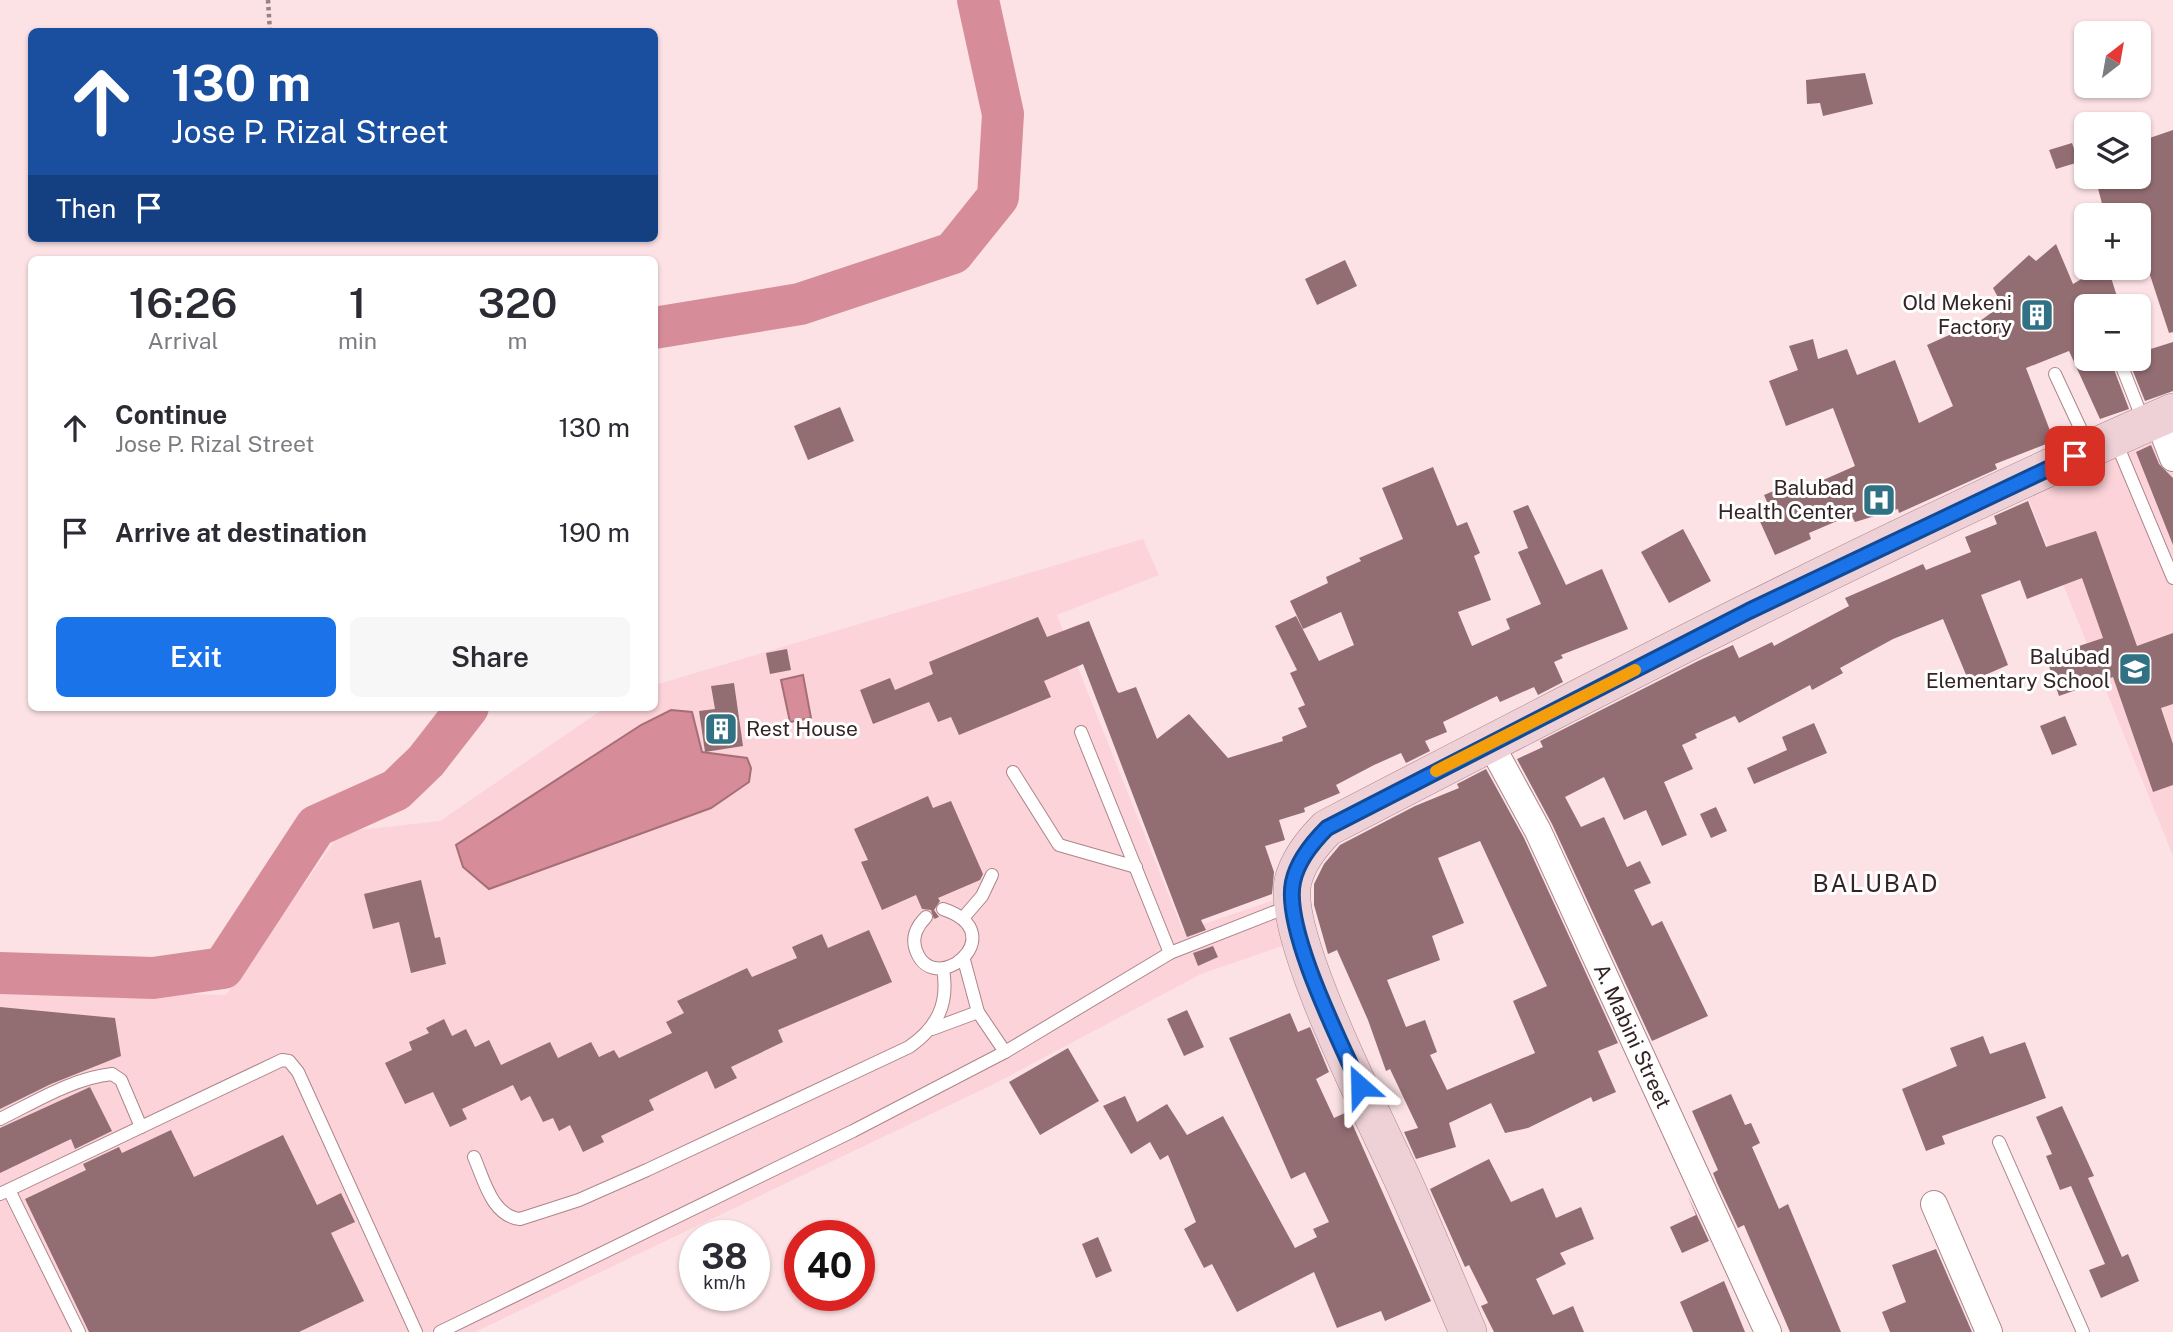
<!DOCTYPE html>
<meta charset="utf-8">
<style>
body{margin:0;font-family:"Public Sans",sans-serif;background:#f7f7f7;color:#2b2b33;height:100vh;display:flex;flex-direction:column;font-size:26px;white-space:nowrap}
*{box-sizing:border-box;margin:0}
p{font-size:23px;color:#7c7c81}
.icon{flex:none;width:38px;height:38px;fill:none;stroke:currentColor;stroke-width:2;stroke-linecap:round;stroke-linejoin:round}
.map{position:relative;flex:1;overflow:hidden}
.panel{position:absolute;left:28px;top:256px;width:630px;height:455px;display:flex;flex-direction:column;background:#fff;border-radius:10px;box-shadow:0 2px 5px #0004}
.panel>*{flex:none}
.hud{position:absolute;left:28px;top:28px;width:630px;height:214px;border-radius:10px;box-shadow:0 2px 5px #0004;background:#1a4fa0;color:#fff;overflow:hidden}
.needle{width:46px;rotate:31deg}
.controls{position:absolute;left:2074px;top:21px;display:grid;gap:14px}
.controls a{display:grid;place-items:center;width:77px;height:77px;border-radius:10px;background:#fff;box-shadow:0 2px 5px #0004;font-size:35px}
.speed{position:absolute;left:679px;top:1220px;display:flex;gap:14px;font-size:35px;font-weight:700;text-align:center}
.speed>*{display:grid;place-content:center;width:91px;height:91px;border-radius:50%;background:#fff;box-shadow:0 2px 5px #0004;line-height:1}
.speed small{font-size:18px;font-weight:400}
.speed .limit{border:10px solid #d22;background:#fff;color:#111}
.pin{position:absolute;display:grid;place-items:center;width:60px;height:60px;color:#fff;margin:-30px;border-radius:14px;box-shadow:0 4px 10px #0006}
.me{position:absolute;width:77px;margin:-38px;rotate:335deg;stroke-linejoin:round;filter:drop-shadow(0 0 5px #0008)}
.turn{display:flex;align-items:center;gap:24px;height:147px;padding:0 28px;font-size:32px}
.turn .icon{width:91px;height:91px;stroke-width:2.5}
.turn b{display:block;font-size:49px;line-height:60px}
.then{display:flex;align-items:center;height:66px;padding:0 28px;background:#0003;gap:14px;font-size:26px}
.eta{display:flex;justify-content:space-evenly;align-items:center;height:119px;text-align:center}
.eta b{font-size:42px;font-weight:600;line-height:49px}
.primary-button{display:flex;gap:14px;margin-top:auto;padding:14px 28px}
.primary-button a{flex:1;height:80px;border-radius:10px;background:#1a73e8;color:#fff;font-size:28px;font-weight:600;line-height:80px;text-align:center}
.primary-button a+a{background:#f7f7f7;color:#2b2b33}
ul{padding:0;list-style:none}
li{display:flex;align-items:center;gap:21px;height:105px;padding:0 28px}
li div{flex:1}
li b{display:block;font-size:26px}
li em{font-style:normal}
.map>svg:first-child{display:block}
.built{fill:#fcd3d8}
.water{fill:#d78d99;stroke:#a66e76;stroke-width:2}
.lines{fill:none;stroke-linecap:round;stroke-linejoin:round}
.river{stroke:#d78d99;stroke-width:42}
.building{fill:#926d72;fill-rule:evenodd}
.lane-casing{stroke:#ac858a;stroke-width:14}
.street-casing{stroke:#ac858a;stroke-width:28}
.secondary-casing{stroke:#ac858a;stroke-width:38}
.path{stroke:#968183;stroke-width:4.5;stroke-dasharray:3.5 3.5;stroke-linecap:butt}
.lane{stroke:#fff;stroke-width:12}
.street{stroke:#fff;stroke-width:26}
.secondary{stroke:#eed1d6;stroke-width:37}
.route-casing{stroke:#114b97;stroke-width:18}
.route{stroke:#1a73e8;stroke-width:12}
.slow{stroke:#f59e0b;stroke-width:12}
.labels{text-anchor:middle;stroke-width:6;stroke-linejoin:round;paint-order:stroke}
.poi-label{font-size:21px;fill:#342426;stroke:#fff;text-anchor:end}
.street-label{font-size:21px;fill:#342426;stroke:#fff}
.quarter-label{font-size:24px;letter-spacing:2px;fill:#342426;stroke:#fff}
</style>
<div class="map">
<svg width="2173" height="1332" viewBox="0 0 2173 1332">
<rect width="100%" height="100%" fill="#fce2e5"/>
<g class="built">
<path d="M2159,429L2173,467V856L2022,483Z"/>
<path d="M1143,539L1159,575L1057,615L1183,931L1280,898L1294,942L1201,974L996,1083L475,1332H0V989L226,995L341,832L440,821L606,707H654L655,685Z"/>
</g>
<g class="water">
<path d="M803,675L811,718L790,722L781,680Z"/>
<path d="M671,710L692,712L702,752L747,758L751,768L749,782L711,808L489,889L463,867L456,845L641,725Z"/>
</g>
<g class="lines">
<g class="river">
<path d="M654,328L800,304L953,253L998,197L1003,114L978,0"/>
<path d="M0,973L153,978L223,968L316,826L396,790L426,761L468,707"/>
</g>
</g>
<g class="building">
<path d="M1865,73L1873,104L1823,116L1820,103L1807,104L1806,80Z"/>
<path d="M2173,130V332L2169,333L2149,272L2138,274V215H2105L2095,177H2138V142Z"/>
<path d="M2072,143L2079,162L2056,169L2049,150Z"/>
<path d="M2056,244L2073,284L2100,268H2108L2120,306H2086V359H2110L2129,409L2100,419L2069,351L2026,368L2054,441L1995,464L1997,469L1899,513L1898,509L1855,522L1851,515L1809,533L1811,539L1775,555L1758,517L1771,511L1764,495L1785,486L1789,495L1855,466L1833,408L1786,426L1769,381L1798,370L1789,346L1813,339L1818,359L1847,349L1857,375L1895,360L1919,423L1953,406L1927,345L1956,332L1958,337L2002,305L1993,288L2029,255L2036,261Z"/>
<path d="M1345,260L1357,286L1317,305L1305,279Z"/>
<path d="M2173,342V391L2145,401L2128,359H2138V353Z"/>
<path d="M840,407L854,441L808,460L794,426Z"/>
<path d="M2151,445L2159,464L2173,478V545L2136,452Z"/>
<path d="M1433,467L1457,526L1467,522L1480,553L1474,556L1491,600L1458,612L1472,646L1510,629L1506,619L1541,604L1518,552L1528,548L1513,511L1528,505L1566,585L1602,569L1628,629L1561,655L1563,658L1554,662L1563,682L1538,695L1534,687L1500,702L1497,696L1443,722L1447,732L1425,741L1430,751L1406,763L1401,753L1374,765L1336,785L1340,793L1304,808L1305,812L1279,820L1285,840L1265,846L1274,872L1272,894L1201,920L1206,930L1187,937L1083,664L1044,681L1051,697L959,735L951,717L938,722L929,702L873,724L860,690L890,678L895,690L933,674L929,662L1038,617L1047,637L1089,621L1117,691L1119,693L1136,687L1157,739L1189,714L1228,758L1283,741L1282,737L1307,727L1298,708L1305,705L1290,673L1297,670L1275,626L1296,616L1319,661L1354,645L1341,612L1303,629L1290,601L1328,583L1326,577L1361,561L1359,558L1403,539L1382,488Z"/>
<path d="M2028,501L2046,547L2096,531L2137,646L2173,633V704L2161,708L2173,744V785L2153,792L2113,677L2059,696L2046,657L2103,638L2082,578L2027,599L2020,580L1981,595L2008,665L1969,682L1943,619L1893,639L1840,668L1843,673L1812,690L1810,685L1739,723L1735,716L1695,734L1697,738L1682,745L1693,769L1664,782L1687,835L1662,846L1646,810L1624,820L1604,777L1565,797L1581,827L1604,817L1627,867L1640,861L1651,883L1634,890L1652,926L1662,921L1708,1016L1652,1041L1552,824L1517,759L1543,747L1540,741L1698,661L1733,645L1739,658L1772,642L1774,646L1849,606L1845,598L1923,564L1926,570L1971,552L1965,537L1997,524L1994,516Z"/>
<path d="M1683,529L1711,581L1669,603L1641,552Z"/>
<path d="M787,649L791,670L770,674L766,653Z"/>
<path d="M734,683L743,746L705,752L699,711L715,709L711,686Z"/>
<path d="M2065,716L2077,745L2052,755L2040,726Z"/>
<path d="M1814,723L1827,753L1754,784L1747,768L1787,750L1782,737Z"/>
<path d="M1486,769L1524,838L1618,1043L1598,1051L1616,1092L1593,1102L1591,1097L1528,1128L1505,1133L1491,1103L1449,1123L1456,1147L1416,1159L1404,1132L1418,1128L1390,1069L1386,1071L1368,1020L1337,950L1328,954L1314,905V884L1324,864L1340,845L1415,806L1459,788L1457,784ZM1480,841L1547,986L1513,1001L1535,1053L1447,1090L1430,1055L1437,1052L1425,1020L1406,1027L1387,980L1440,960L1432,936L1464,923L1438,858Z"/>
<path d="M928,796L933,808L951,801L983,874L980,880L938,898L940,901L934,910L939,917L934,919L931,910L922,909L916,895L882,910L861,862L868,860L854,829Z"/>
<path d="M1716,807L1727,831L1711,838L1700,814Z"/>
<path d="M421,880L435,938L440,937L446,964L411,973L399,922L373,929L364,894Z"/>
<path d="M869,930L892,982L778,1030L783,1042L731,1067L737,1078L715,1089L707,1071L649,1100L654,1110L601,1136L604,1142L583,1152L570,1125L559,1131L553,1118L543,1122L530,1096L521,1101L513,1085L462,1109L467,1119L450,1127L433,1092L405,1104L385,1063L412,1050L409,1042L429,1033L426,1028L444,1019L452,1036L466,1029L475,1047L489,1040L501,1065L550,1042L558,1058L591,1042L599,1057L614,1050L619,1058L672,1033L666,1022L684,1013L677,1001L747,968L752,977L797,958L792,947L822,934L828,948Z"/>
<path d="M1213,946L1218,957L1198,966L1193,953Z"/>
<path d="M0,1007L115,1018L121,1056L51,1084L0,1109Z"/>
<path d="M1187,1010L1204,1047L1184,1056L1167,1019Z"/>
<path d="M1290,1013L1298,1032L1310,1027L1329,1072L1316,1079L1334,1118L1347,1112L1431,1301L1385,1321L1381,1311L1337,1328L1314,1272L1237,1312L1212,1264L1204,1268L1184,1229L1196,1222L1168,1155L1160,1160L1150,1142L1131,1154L1103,1106L1125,1096L1137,1122L1167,1104L1187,1135L1223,1116L1295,1248L1317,1237L1313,1229L1329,1222L1305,1172L1291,1179L1229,1038Z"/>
<path d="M1983,1036L1990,1054L2025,1042L2046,1098L1942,1136L1945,1144L1926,1151L1902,1089L1957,1066L1950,1048Z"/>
<path d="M1068,1048L1099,1101L1040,1135L1009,1082Z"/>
<path d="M90,1087L112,1131L75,1149L71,1139L0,1173V1128Z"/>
<path d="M1731,1094L1745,1125L1751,1123L1760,1143L1752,1147L1779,1209L1788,1204L1841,1332H1790L1744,1225L1738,1228L1717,1183L1713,1173L1718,1170L1692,1111Z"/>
<path d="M2062,1106L2094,1176L2088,1178L2122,1257L2128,1254L2139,1281L2101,1298L2089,1270L2105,1264L2071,1186L2060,1190L2046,1156L2052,1154L2036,1117Z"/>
<path d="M171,1130L194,1177L283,1135L317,1205L341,1193L355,1222L331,1233L364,1301L299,1332H89L25,1199L86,1170L83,1164L119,1147L122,1153Z"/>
<path d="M1489,1159L1511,1202L1543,1188L1556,1218L1581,1207L1594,1239L1560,1253L1566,1264L1536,1279L1553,1315L1573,1306L1584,1332H1494L1481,1306L1488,1303L1469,1265L1465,1267L1430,1189Z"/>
<path d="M1688,1196L1709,1241L1682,1253L1670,1227L1696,1215Z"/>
<path d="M1098,1237L1112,1271L1096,1278L1082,1244Z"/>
<path d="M1936,1249L1972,1332H1890L1882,1312L1906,1302L1892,1265Z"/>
<path d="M1724,1281L1745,1332H1693L1680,1302Z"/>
</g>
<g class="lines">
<defs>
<g id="lane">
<path d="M2119,359L2143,420"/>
<path d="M2055,374L2089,447"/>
<path d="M2116,442L2173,578"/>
<path d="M1081,732L1170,953"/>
<path d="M1013,772L1059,845L1136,867"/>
<path d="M926,917C918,925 912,935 915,947C930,1003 1017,934 943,909"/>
<path d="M963,918L982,896L992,875"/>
<path d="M964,960L978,1012L1005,1052"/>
<path d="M932,1029L978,1012"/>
<path d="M0,1119C35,1102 73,1078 112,1074L121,1080L141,1127"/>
<path d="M1999,1142L2083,1332"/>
<path d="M474,1157C484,1180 492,1216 520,1219L579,1200L647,1170L909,1047C938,1027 949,1003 943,969"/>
<path d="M9,1190L79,1332"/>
<path d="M0,1194L282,1060L289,1061L298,1072L416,1332"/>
<path d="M440,1332L853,1131L1005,1052L1170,953L1290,906"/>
</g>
<g id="street">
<path d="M2158,419L2173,458"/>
<path id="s1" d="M1490,743L1538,831L1768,1332"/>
<path d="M1934,1204L1989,1332"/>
</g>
<path id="secondary" d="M1468,1332C1447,1283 1427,1234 1405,1185C1379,1126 1280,937 1293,881C1298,861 1313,842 1327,828C1606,683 1885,538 2173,412"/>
</defs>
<use href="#lane" class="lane-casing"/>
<use href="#street" class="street-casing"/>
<use href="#secondary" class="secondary-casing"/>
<path class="path" d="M268,0L270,32"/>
<use href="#lane" class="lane"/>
<use href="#street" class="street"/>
<use href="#secondary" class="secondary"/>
</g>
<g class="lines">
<defs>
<path id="route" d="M1360,1086C1340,1041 1283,929 1293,882C1297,862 1313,842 1327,828L1749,611L2075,456"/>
</defs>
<use href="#route" class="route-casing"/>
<use href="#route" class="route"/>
<path class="slow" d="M1436,771L1635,670"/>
</g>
<defs>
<symbol id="building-square" viewBox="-11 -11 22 22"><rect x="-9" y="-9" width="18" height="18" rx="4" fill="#307184" stroke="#fff"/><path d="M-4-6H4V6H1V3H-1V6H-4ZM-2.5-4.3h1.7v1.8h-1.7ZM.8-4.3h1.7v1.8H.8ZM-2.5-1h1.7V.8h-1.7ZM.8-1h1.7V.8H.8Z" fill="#fff"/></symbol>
<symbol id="hospital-square" viewBox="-11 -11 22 22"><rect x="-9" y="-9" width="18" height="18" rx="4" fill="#307184" stroke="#fff"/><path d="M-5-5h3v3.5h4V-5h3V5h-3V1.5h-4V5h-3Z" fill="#fff"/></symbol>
<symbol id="school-square" viewBox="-11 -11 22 22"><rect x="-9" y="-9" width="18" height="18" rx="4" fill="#307184" stroke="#fff"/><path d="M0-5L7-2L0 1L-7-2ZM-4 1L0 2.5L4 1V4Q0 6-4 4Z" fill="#fff"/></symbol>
</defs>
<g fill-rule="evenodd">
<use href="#building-square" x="2018" y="296" width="38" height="38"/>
<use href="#hospital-square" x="1860" y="481" width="38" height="38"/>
<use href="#school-square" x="2116" y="650" width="38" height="38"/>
<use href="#building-square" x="702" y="710" width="38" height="38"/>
</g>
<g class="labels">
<g class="poi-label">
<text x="2012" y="310">Old Mekeni<tspan x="2012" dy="24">Factory</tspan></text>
<text x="1854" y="495">Balubad<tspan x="1854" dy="24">Health Center</tspan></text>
<text x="2110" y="664">Balubad<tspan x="2110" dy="24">Elementary School</tspan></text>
<text x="746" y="736" text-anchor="start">Rest House</text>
</g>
<g class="street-label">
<text dy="7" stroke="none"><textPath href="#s1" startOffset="326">A. Mabini Street</textPath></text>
</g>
<g class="quarter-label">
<text x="1876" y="892">BALUBAD</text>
</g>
</g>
</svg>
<div class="controls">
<a><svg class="needle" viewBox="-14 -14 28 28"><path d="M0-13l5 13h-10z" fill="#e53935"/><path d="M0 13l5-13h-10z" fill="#7c7c81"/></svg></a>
<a><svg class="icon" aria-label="layers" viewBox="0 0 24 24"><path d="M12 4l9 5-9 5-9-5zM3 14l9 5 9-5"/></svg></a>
<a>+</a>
<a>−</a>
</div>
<div class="speed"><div>38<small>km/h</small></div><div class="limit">40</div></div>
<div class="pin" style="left:2075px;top:456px;background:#d93025"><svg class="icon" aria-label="arrive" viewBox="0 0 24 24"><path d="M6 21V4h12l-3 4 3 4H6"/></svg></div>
<svg class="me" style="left:1360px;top:1086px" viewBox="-20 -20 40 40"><path d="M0-17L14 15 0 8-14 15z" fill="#1a73e8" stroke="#fff" stroke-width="4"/></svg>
<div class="hud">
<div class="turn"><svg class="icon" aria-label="ahead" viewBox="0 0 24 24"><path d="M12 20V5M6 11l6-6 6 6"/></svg><div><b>130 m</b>Jose P. Rizal Street</div></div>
<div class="then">Then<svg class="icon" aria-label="arrive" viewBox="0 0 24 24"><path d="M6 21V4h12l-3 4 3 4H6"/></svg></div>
</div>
<section class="panel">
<div class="eta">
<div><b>16:26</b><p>Arrival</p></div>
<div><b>1</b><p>min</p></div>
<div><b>320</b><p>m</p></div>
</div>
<ul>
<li><svg class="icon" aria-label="ahead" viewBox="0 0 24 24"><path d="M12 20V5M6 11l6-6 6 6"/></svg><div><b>Continue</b><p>Jose P. Rizal Street</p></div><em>130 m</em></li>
<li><svg class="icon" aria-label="arrive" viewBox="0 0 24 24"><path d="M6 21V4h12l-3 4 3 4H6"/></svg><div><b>Arrive at destination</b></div><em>190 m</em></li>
</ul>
<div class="primary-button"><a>Exit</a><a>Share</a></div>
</section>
</div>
